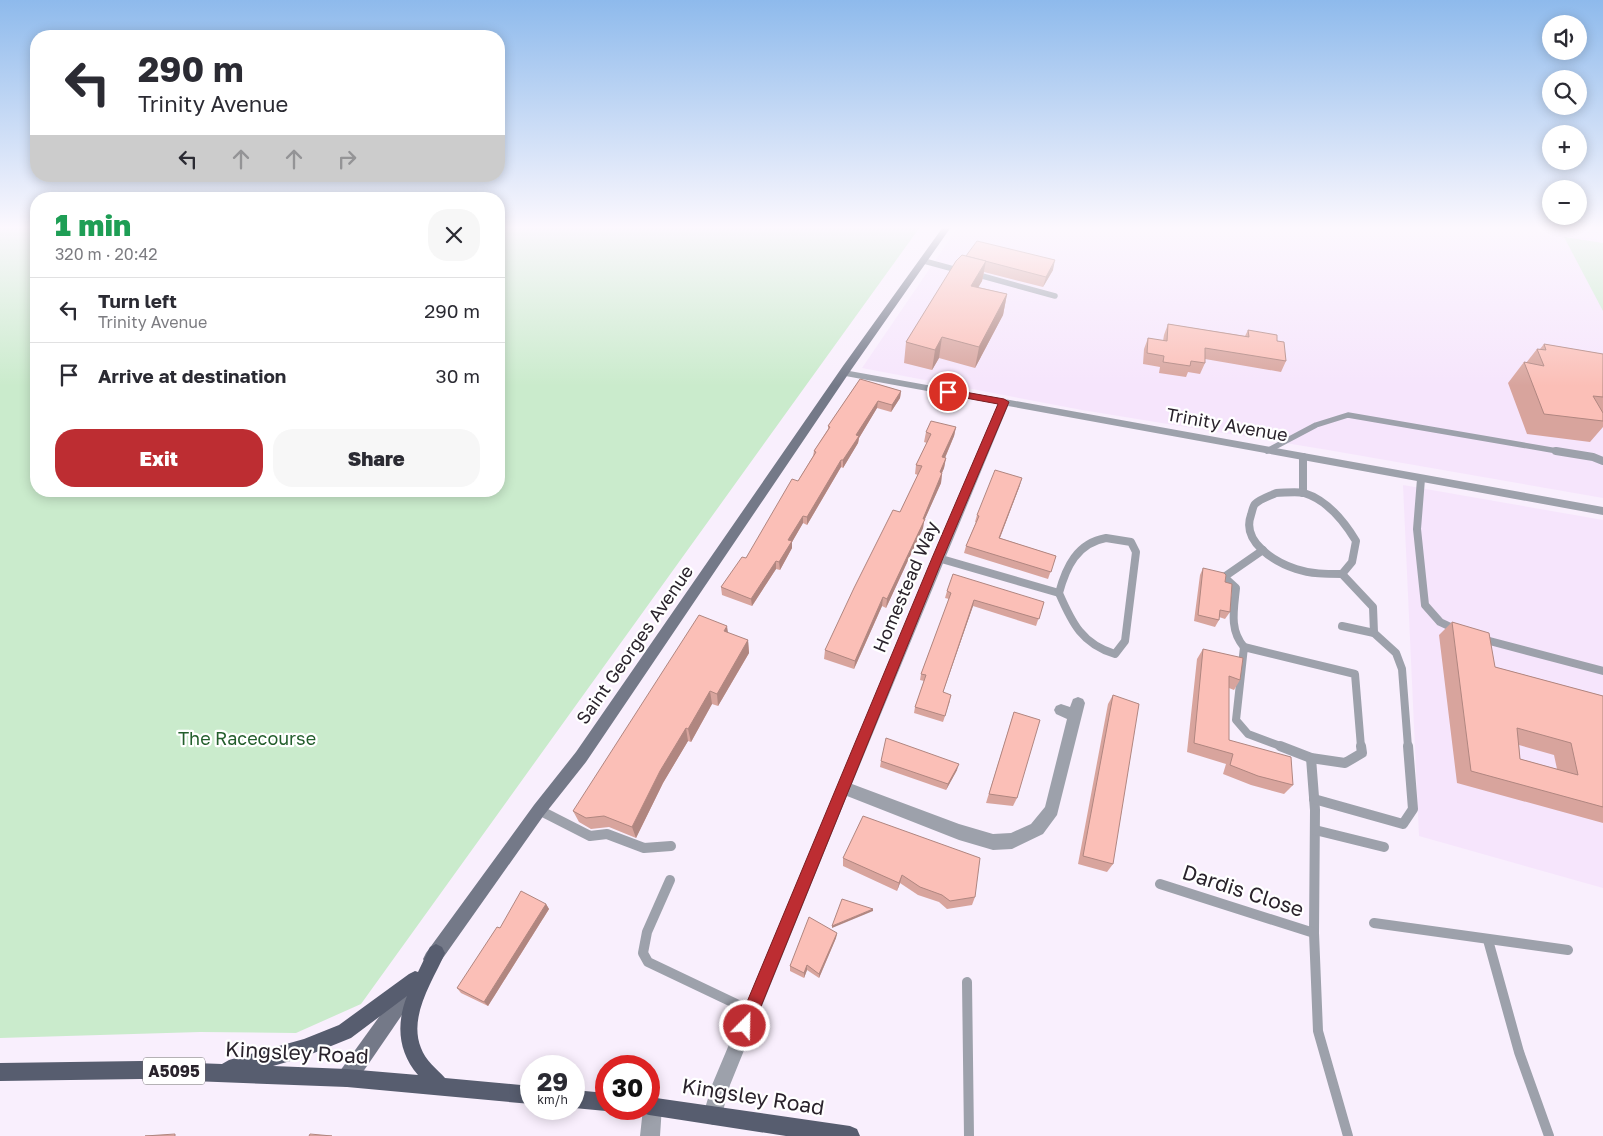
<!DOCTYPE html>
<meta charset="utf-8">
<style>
body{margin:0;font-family:"Golos Text",sans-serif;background:#f7f7f7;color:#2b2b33;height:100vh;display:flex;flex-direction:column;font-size:19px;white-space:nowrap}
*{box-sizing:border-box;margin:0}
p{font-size:16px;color:#7c7c81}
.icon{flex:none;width:28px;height:28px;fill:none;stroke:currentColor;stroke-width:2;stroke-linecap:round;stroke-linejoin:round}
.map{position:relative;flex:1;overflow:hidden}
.details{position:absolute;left:30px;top:192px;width:475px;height:305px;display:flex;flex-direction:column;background:#fff;border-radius:20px;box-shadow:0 2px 12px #0003}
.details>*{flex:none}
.guide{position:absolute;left:30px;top:30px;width:475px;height:152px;border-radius:20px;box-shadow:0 2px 12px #0003;background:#fff;color:#2b2b33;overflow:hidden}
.buttons{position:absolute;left:1542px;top:15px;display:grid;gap:10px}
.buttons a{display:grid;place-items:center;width:45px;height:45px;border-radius:50%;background:#fff;box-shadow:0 2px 12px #0003;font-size:25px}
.speed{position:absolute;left:520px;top:1055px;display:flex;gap:10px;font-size:25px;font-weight:700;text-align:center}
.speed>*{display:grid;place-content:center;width:65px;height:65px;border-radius:50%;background:#fff;box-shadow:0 2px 12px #0003;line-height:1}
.speed small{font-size:12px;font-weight:400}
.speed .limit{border:8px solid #d22;background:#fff;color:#111}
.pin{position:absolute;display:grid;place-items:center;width:42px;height:42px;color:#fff;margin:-21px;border:2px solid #fff;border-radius:50%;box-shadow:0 1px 5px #0007}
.me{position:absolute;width:55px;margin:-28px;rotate:23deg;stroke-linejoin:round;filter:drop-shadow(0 0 4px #0008)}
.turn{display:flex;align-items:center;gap:18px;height:105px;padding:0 25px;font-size:22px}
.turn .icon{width:65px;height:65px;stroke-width:2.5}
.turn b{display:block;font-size:35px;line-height:42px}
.lanes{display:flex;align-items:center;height:48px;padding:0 25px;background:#0003;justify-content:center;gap:25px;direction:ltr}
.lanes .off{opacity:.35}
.round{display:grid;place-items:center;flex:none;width:52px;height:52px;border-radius:20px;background:#f7f7f7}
.headline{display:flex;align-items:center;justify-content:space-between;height:85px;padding:0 25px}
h1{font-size:30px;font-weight:800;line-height:38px;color:#1e9e55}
.button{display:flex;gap:10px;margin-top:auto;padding:10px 25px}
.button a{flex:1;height:58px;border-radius:20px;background:#bd2d32;color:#fff;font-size:20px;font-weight:800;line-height:58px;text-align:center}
.button a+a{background:#f7f7f7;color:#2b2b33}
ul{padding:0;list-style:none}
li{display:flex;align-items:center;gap:15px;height:65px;padding:0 25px;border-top:1px solid #e1e1e2}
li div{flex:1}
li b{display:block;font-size:19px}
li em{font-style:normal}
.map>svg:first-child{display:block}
.built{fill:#f6e5fc}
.green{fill:#caebcc}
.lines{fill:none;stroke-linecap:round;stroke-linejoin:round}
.lane-far2{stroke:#9da1ab;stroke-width:5.5}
.lane-far1{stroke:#9da1ab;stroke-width:8}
.lane{stroke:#9da1ab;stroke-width:10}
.street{fill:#9da1ab;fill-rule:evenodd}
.secondary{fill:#747988;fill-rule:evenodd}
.primary{fill:#575d6f;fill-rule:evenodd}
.wall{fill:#d8a49d;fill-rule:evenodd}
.shaded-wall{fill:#b08680}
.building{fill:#fbbfb7;stroke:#b08680;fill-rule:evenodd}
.route{fill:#bd2d32;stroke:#7b1d20}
.labels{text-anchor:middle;stroke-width:4.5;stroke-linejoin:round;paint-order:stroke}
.shield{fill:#fff;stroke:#6a656b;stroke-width:1}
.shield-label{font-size:16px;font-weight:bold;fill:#2a232c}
.street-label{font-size:18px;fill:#2a232c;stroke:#fff}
.park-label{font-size:18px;fill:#235e2c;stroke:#fff}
.near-street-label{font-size:21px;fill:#2a232c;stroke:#fff}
</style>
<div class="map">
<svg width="1603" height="1136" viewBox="0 0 1603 1136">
<rect width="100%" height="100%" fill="#f9effd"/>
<g class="built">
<path d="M958,227H1505L1603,240V498L1328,450L1082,410L862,368Z"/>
<path d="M1403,485L1603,520V888L1419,836Z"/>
</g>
<g class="green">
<path d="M0,227H36V491H499V227H920L361,1004L296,1033L200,1032L0,1038Z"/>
<path d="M1564,237L1603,243V311Z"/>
</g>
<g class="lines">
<g class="lane-far2">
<path d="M924,261L961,271"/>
<path d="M975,274L1055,296"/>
<path d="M1267,451L1316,425L1348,415L1563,452"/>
</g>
<g class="lane-far1">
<path d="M1556,451L1593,457L1603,461"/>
<path d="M1303,457V493"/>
<path d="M1421,479L1417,529L1425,605L1440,622L1457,630"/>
<path d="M1276,493C1284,493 1296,491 1304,493C1327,500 1344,521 1356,541L1352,562L1342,574C1326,574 1311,574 1296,569C1275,562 1241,542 1251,515C1252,512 1253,506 1255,504C1260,499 1270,496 1276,493Z"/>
<path d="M1106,538L1131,542L1136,552L1125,641L1115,654C1082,644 1072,623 1059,593C1066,567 1077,543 1106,538Z"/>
<path d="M938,558L1059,593"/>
<path d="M1342,574L1373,607L1374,633L1396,653L1402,669L1408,747"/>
<path d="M1342,626L1374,633"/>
<path d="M1482,639L1603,671"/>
<path d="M1244,647C1229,630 1234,609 1236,588L1224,577L1263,550"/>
<path d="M1283,747L1248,734L1236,720L1244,647L1355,674L1361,747"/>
</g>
<g class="lane">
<path d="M1280,746L1311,758L1345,763L1362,753L1361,746"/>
<path d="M1311,758L1315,810L1314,933L1318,1031L1348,1136"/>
<path d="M1314,799L1403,824L1413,809L1408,746"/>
<path d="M539,810L590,836L607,834L644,848L671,846"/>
<path d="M1315,830L1384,847"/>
<path d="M670,880L647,932L643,953L648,962L751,1011"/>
<path d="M1160,884L1314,933"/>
<path d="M1374,923L1568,950"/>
<path d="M1488,940L1519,1052L1549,1136"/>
<path d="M967,982L969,1136"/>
</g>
<g class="street">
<path d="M844,370L1603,507V515L1008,406L852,784L959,824L993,834L1011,833L1031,824L1045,807L1067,719L1056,714L1054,710L1056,706L1061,704L1070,707L1073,699L1078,697L1083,699L1085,703L1057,815L1043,834L1012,849L993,850L959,840L847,796L730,1085L720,1122L713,1125L706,1122L703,1115L712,1085L998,404L840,375V371Z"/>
<path d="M653,1097L660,1099L662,1106L660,1136H640L643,1109H649V1098Z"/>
</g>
<g class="secondary">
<path d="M943,227H951L851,370L586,762L544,815L438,965L432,968L426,965L423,959L426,953L534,805L576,752L843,366Z"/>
<path d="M411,978L417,981L420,987L417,993L354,1085L347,1087L340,1085L338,1078L340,1071L405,981Z"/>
</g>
<g class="primary">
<path d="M436,944L442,947L445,953C433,981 408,1016 421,1048C425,1060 437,1069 445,1078L531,1086V1104L347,1087L141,1079L0,1081V1063L141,1061L222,1064L229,1060L304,1039L339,1025L409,974L415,971L418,972L430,947ZM407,996C396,1024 398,1052 418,1075L347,1069L273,1066L304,1057L351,1038Z"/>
<path d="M574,1090L606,1093V1109H613L606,1111L574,1108Z"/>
<path d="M649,1097L850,1126L857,1129L860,1136H786L649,1115L642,1113L641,1109H649Z"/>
</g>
</g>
<g class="wall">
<path d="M966,256L1053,270L1043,287L984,272L982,281L978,287L1007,294L1003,315L975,368L939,358L932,370L904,363L906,342Z"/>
<path d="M1168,324L1245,336L1248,330L1277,341L1286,361L1281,372L1205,359V363L1200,374L1188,372L1186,377L1159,373L1160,367L1143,364L1144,349L1148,338L1163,341L1164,335Z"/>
<path d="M1544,344L1603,354V427L1590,442L1527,434L1508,383L1524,362L1526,363L1537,349H1540Z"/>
<path d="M860,379L901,391L900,398L891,412L877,408L859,438L858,443L843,468L841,467L807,525L803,523L792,542V548L780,570L776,569L752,606L722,595L721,587L746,558L798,481L813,456L814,451L828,429V426Z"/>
<path d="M956,427L954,436L945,458H946L944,468L942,473L941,483L924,521L923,528L886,608L882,606L854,669L824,659L825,650L900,512L918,475L915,474L916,465L927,443L924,442L926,432Z"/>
<path d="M1020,485L1000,538L1056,556L1048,579L964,553L966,546L976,522H975L977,515Z"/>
<path d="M1203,568L1225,582L1230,612L1225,619L1219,617V620L1215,627L1194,621L1200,575Z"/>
<path d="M947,591L1044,602L1036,626L973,606L943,692L950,701L943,722L914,713L915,707L924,681L920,680L921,674L949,599L945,598Z"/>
<path d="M1452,622L1495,667L1603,696V823L1457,783L1439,635ZM1519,745L1554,755L1557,769L1520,759Z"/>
<path d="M728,633L748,640L749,653L718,706L712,704L691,742L688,741L663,783L636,838L609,827L591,829L579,822L573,811Z"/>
<path d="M1203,649L1240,680L1234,690L1229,688V740L1293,785L1284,794L1251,785L1223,774L1226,764L1187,752L1197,659Z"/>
<path d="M1113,695V864L1107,872L1078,864L1108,704Z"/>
<path d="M1014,712L1017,798L1013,806L986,803Z"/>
<path d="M881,761L957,770L946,790L880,767Z"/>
<path d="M843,858L975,897L972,905L947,909L939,902L918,895L900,883L897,891L843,866Z"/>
<path d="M546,904L549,909L488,1006L461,993L457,988L500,928Z"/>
<path d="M837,933L836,938L819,978L807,970L804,978L790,971V966Z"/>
</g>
<g class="shaded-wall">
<path d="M1055,260L1053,270L1043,287L1046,277Z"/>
<path d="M986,261L982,281L968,306L971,286Z"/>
<path d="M1007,294L1003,315L975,368L979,347Z"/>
<path d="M942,337L939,358L932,370L935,350Z"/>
<path d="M901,391L900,398L891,412L892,405Z"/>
<path d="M878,401L877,408L859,438L858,443L843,468V460L856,435Z"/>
<path d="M956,427L954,436L941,467L942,457Z"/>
<path d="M946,458L944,468L938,482L940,472Z"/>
<path d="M841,460V467L807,525V517Z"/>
<path d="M942,473L941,483L924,521L923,528L886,608L887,599Z"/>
<path d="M1022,478L1020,485L997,545L999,538Z"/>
<path d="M803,516V523L792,542V548L780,570L779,562L788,540Z"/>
<path d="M776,561V569L752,606L751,599Z"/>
<path d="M883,597L882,606L854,669L855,661Z"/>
<path d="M974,600L973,606L941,698L943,692Z"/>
<path d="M727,626L729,639L724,631Z"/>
<path d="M748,640L749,653L718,706L717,694Z"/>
<path d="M710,691L712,704L691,742L688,729Z"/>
<path d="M686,728L688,741L663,783L636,838L632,827L660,771Z"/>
<path d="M959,764L957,770L946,790L948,784Z"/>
<path d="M902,875L900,883L897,891L899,883Z"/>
<path d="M546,904L549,909L488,1006L484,1002Z"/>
<path d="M873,909V911L832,928V926Z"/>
<path d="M837,933L836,938L819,978V974Z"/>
<path d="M807,965V970L804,978V973Z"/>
</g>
<g class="building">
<path d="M977,241L1055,260L1046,277L966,256Z"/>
<path d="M962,255L986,261L971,286L1007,294L979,347L942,337L935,350L906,342L956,261Z"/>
<path d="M1168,324L1249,337L1248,330L1277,335V341L1284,342L1286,361L1205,348V363L1191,361L1190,366L1163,362L1164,356L1147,353L1148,338L1167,341Z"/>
<path d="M1544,344L1603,354V397L1593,396L1603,413V421L1544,414L1524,362L1544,366L1537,349L1546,350Z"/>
<path d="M860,379L901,391L892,405L878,401L856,435L859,436L843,460H841L807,517L803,516L788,540L792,541L779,562L776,561L751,599L721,587L742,557L746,558L792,479L798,481L816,452L814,451L830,427L828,426Z"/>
<path d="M931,421L956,427L942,457L946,458L940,472L942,473L923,519H925L887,599L883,597L855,661L825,650L854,588L893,510L900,512L922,466L916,465L931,434L926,432Z"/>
<path d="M995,470L1022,478L999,538L1056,556L1051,572L966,546L979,516L977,515Z"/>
<path d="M1203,568L1224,573L1226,575L1225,582L1232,584L1230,612L1220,610L1219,620L1198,615Z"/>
<path d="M953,574L1044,602L1039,619L974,600L943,692L951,695L945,716L915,707L926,675L921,674L951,593L947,591Z"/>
<path d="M699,615L727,626L724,631L748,640L717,694L710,691L688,729L686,728L660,771L632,827L604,816L586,818L573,811Z"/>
<path d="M1452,622L1489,633L1495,667L1603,696V807L1471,771ZM1517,728L1571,743L1578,775L1520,759Z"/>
<path d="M1203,649L1243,658L1240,680L1229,676V740L1291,757L1293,785L1258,776L1230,765L1233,754L1194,743Z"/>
<path d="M1113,695L1139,704L1113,864L1083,856Z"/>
<path d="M1014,712L1040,720L1017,798L989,794Z"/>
<path d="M886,738L959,764L948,784L881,761Z"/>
<path d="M863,816L980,858L975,897L950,901L942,895L920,887L902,875L899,883L843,858Z"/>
<path d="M521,891L546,904L484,1002L457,988L497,927L500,928Z"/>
<path d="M842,899L873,909L832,926Z"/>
<path d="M809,917L837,933L819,974L807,965L804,973L790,966Z"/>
<path d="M175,1134V1136H145Z"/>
<path d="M310,1134L332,1136H309Z"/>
</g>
<linearGradient id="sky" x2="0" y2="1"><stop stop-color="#8ebaec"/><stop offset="0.59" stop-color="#fcf8fe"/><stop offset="1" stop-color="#fcf8fe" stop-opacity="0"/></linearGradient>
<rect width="1603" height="386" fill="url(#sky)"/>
<path class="route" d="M948,389L1004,399L1009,402L943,558L751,1031L745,1034L739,1031L737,1026L932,558L998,404L944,394L943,392Z"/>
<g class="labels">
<rect class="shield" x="143" y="1057.5" width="62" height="27" rx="4"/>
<g class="shield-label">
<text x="174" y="1077">A5095</text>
</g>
<g class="street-label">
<text transform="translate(1227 425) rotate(10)" y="6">Trinity Avenue</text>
<text transform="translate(906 587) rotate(-67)" y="6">Homestead Way</text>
<text transform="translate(635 645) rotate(-55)" y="6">Saint Georges Avenue</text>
</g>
<g class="park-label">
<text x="247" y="745">The Racecourse</text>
</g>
<g class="near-street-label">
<text transform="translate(1243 891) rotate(18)" y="7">Dardis Close</text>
<text transform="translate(297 1053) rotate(3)" y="7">Kingsley Road</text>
<text transform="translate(753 1097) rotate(9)" y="7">Kingsley Road</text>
</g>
</g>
</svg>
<div class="buttons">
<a><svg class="icon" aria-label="sound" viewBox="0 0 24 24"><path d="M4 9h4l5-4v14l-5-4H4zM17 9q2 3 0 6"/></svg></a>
<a><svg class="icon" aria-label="search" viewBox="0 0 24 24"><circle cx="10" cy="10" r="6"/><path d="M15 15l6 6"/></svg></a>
<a>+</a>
<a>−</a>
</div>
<div class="speed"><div>29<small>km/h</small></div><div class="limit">30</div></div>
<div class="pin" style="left:948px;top:392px;background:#d93025"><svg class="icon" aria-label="arrive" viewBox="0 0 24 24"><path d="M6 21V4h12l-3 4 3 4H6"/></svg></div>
<svg class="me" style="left:745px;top:1026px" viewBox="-20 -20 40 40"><circle r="17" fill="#bd2d32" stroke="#fff" stroke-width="3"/><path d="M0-11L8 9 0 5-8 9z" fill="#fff"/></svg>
<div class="guide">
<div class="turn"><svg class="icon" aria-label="left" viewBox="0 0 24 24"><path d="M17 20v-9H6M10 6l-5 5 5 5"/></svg><div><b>290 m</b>Trinity Avenue</div></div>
<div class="lanes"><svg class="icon" aria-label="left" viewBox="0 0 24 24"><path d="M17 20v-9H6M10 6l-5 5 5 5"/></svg><svg class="icon off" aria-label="ahead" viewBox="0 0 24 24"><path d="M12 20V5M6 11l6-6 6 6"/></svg><svg class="icon off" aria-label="ahead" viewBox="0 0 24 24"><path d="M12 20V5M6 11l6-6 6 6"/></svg><svg class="icon off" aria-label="right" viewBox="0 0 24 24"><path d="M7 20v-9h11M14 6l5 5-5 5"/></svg></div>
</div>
<section class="details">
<div class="headline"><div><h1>1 min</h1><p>320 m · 20:42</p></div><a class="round"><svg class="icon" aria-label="close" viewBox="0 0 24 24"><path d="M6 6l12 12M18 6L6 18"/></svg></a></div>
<ul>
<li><svg class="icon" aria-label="left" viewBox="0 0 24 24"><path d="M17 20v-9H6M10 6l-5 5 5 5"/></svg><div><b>Turn left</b><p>Trinity Avenue</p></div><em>290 m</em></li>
<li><svg class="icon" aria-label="arrive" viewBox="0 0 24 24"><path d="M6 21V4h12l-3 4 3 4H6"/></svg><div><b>Arrive at destination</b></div><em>30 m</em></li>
</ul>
<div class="button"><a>Exit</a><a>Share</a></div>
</section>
</div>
